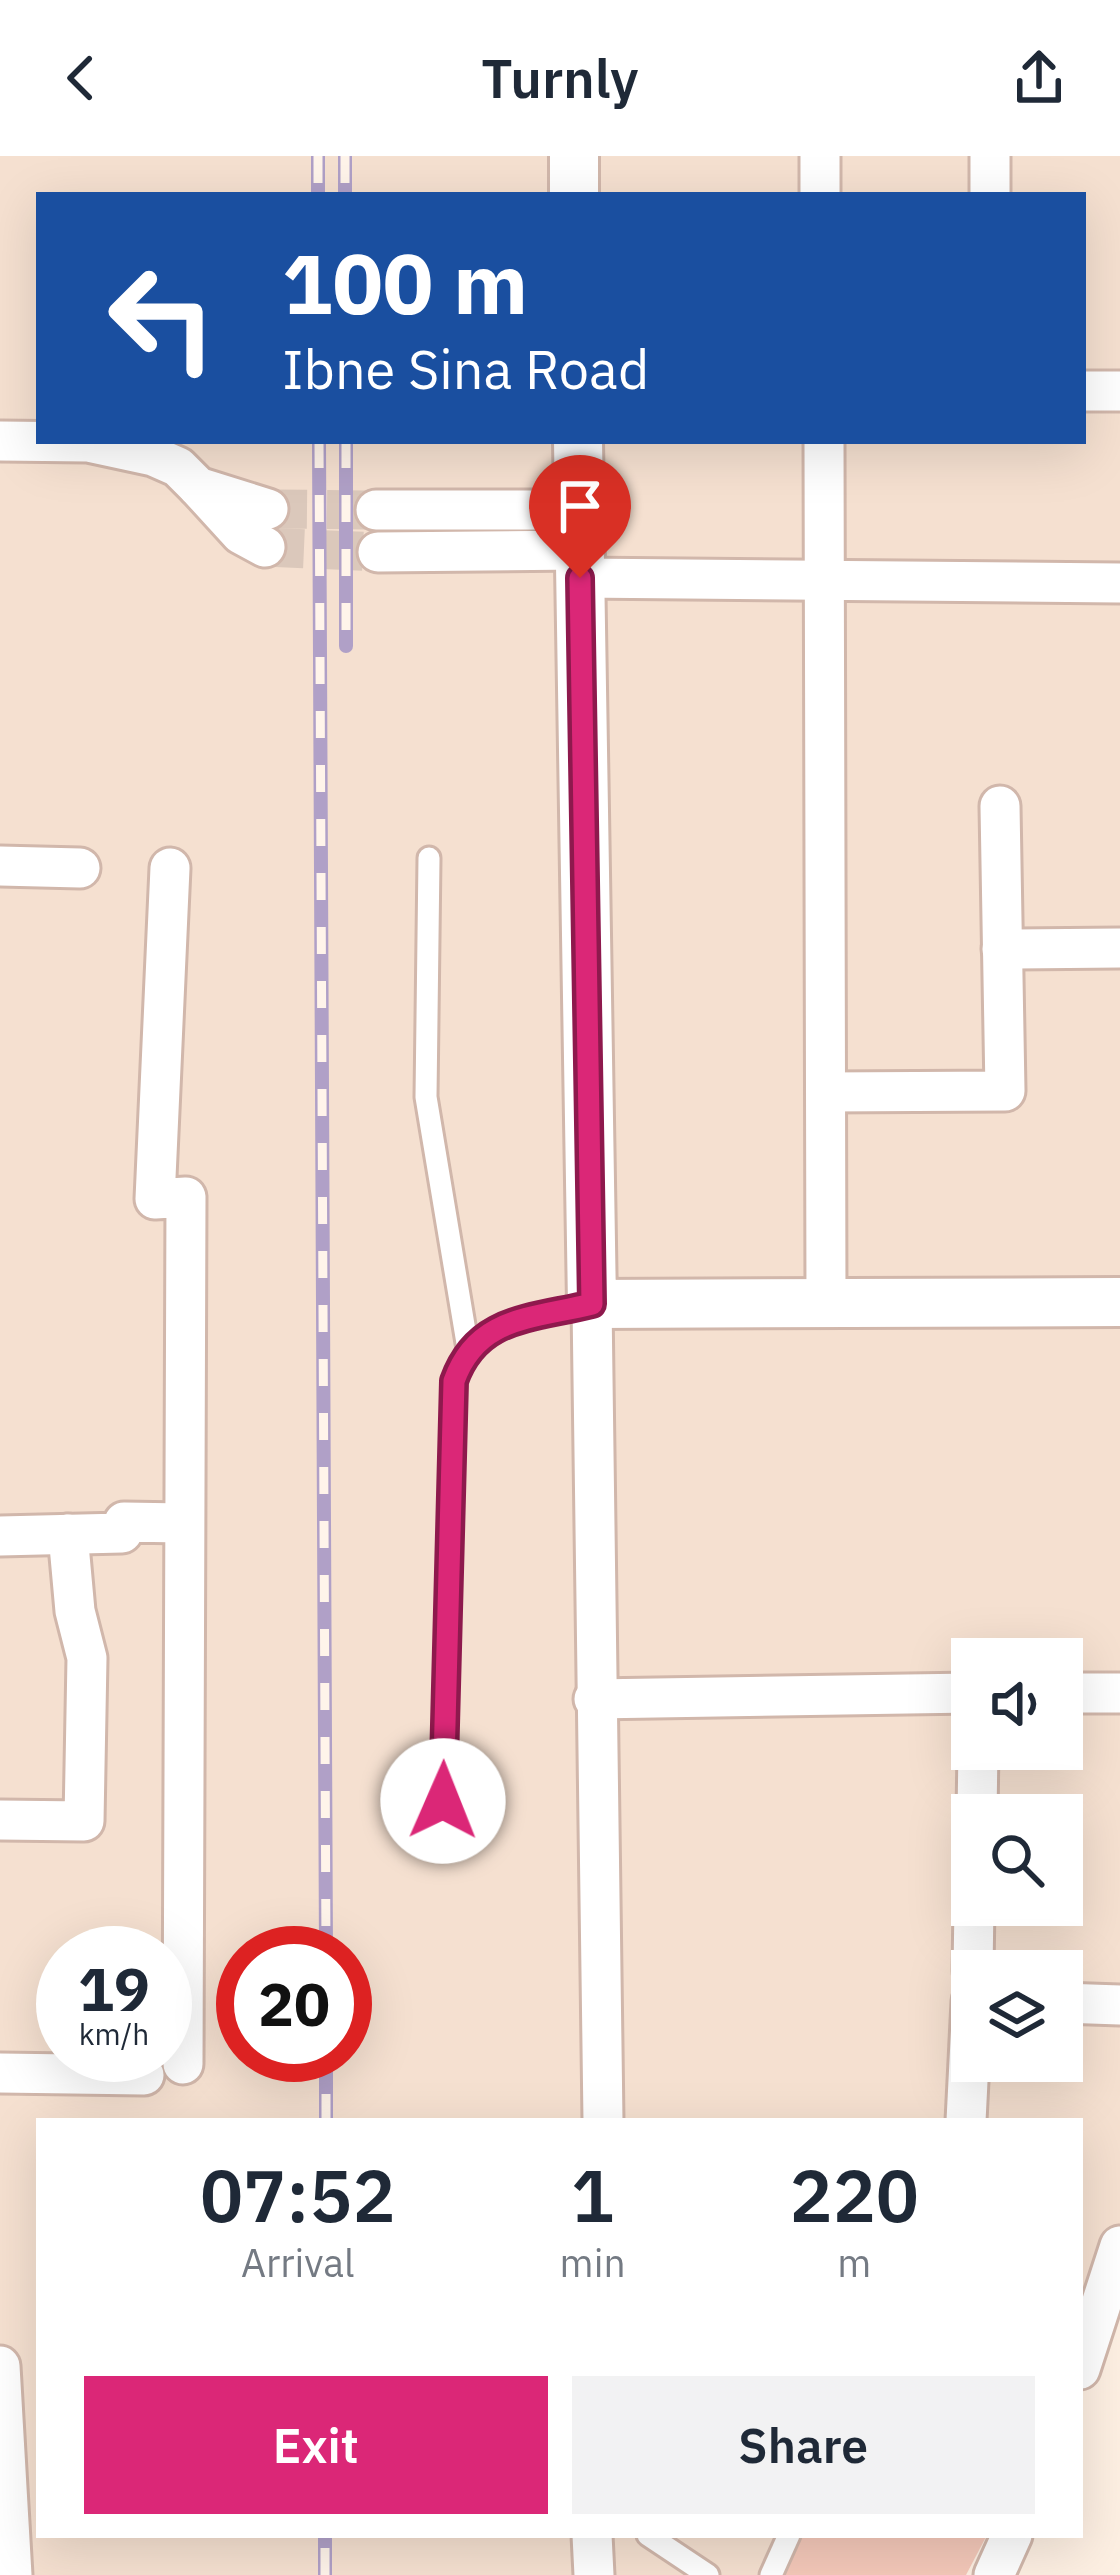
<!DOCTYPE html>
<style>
body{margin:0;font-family:"IBM Plex Sans",sans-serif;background:#f2f2f3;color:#1f2937;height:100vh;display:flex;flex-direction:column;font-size:45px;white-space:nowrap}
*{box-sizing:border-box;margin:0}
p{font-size:39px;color:#747a83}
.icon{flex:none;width:66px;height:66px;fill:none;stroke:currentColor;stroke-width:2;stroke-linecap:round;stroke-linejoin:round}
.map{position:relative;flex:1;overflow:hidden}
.side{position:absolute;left:36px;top:1962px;width:1047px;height:420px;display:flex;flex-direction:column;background:#fff;border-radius:0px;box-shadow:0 12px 48px #0002}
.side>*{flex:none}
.hud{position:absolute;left:36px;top:36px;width:1050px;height:252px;border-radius:0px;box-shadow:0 12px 48px #0002;background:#1a4fa0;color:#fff;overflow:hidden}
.tools{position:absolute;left:951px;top:1482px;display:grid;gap:24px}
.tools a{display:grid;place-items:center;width:132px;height:132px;border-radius:0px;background:#fff;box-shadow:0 12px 48px #0002;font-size:60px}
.speed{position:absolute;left:36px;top:1770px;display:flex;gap:24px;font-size:60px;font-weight:700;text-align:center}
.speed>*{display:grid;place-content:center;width:156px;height:156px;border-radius:50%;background:#fff;box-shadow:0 12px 48px #0002;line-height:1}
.speed small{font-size:30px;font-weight:400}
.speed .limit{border:18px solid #d22;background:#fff;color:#111}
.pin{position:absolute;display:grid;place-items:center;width:102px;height:102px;color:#fff;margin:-123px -51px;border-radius:50% 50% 50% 0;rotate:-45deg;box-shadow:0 0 12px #0007}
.pin .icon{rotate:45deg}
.me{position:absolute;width:132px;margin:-66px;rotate:1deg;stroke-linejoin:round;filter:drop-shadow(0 0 9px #0008)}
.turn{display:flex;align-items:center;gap:42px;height:252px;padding:0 48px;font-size:54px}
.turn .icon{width:156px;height:156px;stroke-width:2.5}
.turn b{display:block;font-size:84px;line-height:102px}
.eta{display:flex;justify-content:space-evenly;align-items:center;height:204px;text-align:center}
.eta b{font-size:72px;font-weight:600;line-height:84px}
.button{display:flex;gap:24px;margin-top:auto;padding:24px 48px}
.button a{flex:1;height:138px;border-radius:0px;background:#db2777;color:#fff;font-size:48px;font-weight:600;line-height:138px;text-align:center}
.button a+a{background:#f2f2f3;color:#1f2937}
header{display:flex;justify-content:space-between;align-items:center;height:156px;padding:0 48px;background:#fff;font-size:54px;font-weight:600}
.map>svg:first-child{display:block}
.residential{fill:#f5e0d0;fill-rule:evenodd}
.building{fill:#f4c8b9}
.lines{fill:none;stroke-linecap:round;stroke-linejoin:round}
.minor-tunnel{stroke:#dbc8bb;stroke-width:39;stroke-dasharray:39 20;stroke-linecap:butt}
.service-casing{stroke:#d1b7ab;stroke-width:27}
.minor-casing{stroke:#d1b7ab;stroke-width:45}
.tertiary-casing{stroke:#d1b7ab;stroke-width:54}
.service{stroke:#fff;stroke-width:21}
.minor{stroke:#fff;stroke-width:39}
.tertiary{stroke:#fff;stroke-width:48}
.rail-casing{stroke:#b0a0c7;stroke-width:14}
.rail{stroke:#fff4ea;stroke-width:9;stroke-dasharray:27;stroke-linecap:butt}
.route-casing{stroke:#8e194d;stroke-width:30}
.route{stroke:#db2777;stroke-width:21}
</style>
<header><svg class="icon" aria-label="back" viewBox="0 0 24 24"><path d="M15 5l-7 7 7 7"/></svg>Turnly<svg class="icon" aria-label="share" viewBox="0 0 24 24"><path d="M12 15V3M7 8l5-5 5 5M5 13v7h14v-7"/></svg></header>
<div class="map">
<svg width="1120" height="2419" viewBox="0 0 1120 2419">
<rect width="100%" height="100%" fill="#fdefe2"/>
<path class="residential" d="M0,0H1120V2087L1080,2212V1965H39V2379H986L961,2419H0ZM39,39H1083V285H39ZM972,1503H1062V1593H972ZM972,1659H1062V1749H972ZM63,1797H165V1899H63ZM243,1797H345V1899H243ZM972,1815H1062V1905H972Z"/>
<path class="building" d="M800,2379H987L966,2419H779Z"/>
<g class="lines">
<g class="minor-tunnel">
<path d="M268,353L376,354"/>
<path d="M265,391L378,396"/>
</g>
<defs>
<g id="service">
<path d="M429,702L426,941L468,1193"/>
<path d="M442,1692L454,1225C477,1160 532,1163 592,1148"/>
<path d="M648,2379L708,2419"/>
<path d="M771,2419L789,2379"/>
</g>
<g id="minor">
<path d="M820,0V39"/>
<path d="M990,0V39"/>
<path d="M1083,235H1120"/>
<path d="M0,285L88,286L153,300L178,311L198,331L268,353"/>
<path d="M824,285L826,1147"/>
<path d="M198,331L241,378L265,391"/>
<path d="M376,354H580"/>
<path d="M378,396L580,394"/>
<path d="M580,422L1120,427"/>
<path d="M0,710L80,712"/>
<path d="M170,712L155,1043L186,1041L183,1908"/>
<path d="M1002,793L1120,792"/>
<path d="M826,936L1005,935L1000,650"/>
<path d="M592,1148L603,1965"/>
<path d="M0,1380L122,1377L124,1366L183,1367"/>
<path d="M1062,1537H1120"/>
<path d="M594,1543L972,1537"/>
<path d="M977,1659L978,1593"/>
<path d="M0,1664L84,1665L87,1502L75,1455L68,1378"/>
<path d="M973,1815L974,1749"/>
<path d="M1062,1847L1120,1849"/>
<path d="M0,1917L144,1919"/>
<path d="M966,1965L972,1845"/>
<path d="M0,2210L12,2419"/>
<path d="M1080,2213L1120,2090"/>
<path d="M592,2379L594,2419"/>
<path d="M994,2419L1012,2379"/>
</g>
<g id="tertiary">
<path d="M574,0V39"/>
<path d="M578,285L592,1148L1120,1146"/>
</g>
</defs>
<use href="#service" class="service-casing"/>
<use href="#minor" class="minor-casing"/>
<use href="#tertiary" class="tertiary-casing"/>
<use href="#service" class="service"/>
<use href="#minor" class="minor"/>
<use href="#tertiary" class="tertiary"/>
<defs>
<g id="rail">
<path d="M318,0V39"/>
<path d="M345,0V39"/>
<path d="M319,285L326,1797"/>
<path d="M346,285V490"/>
<path d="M326,1965V1899"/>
<path d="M325,2419V2379"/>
</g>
</defs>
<use href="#rail" class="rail-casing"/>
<use href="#rail" class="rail"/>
</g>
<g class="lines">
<defs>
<path id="route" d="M443,1645L454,1225C477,1160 532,1163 592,1148L580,422"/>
</defs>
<use href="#route" class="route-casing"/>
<use href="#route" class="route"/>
</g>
</svg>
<div class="tools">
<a><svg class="icon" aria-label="sound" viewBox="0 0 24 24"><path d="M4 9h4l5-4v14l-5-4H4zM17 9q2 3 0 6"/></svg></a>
<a><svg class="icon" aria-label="search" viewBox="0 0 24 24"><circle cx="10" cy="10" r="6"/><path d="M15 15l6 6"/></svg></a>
<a><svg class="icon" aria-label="layers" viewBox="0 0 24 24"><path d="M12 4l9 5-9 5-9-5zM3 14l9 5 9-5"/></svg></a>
</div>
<div class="speed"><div>19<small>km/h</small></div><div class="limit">20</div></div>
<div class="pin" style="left:580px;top:422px;background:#d93025"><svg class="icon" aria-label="arrive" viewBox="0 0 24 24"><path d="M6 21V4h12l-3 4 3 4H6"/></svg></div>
<svg class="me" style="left:443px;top:1645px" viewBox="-20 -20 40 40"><circle r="19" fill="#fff"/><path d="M0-13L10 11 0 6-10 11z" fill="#db2777"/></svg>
<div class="hud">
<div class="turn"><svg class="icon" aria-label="left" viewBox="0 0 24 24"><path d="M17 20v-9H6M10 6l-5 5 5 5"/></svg><div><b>100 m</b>Ibne Sina Road</div></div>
</div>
<section class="side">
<div class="eta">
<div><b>07:52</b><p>Arrival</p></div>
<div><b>1</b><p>min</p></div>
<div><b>220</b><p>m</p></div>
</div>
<div class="button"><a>Exit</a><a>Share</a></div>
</section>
</div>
